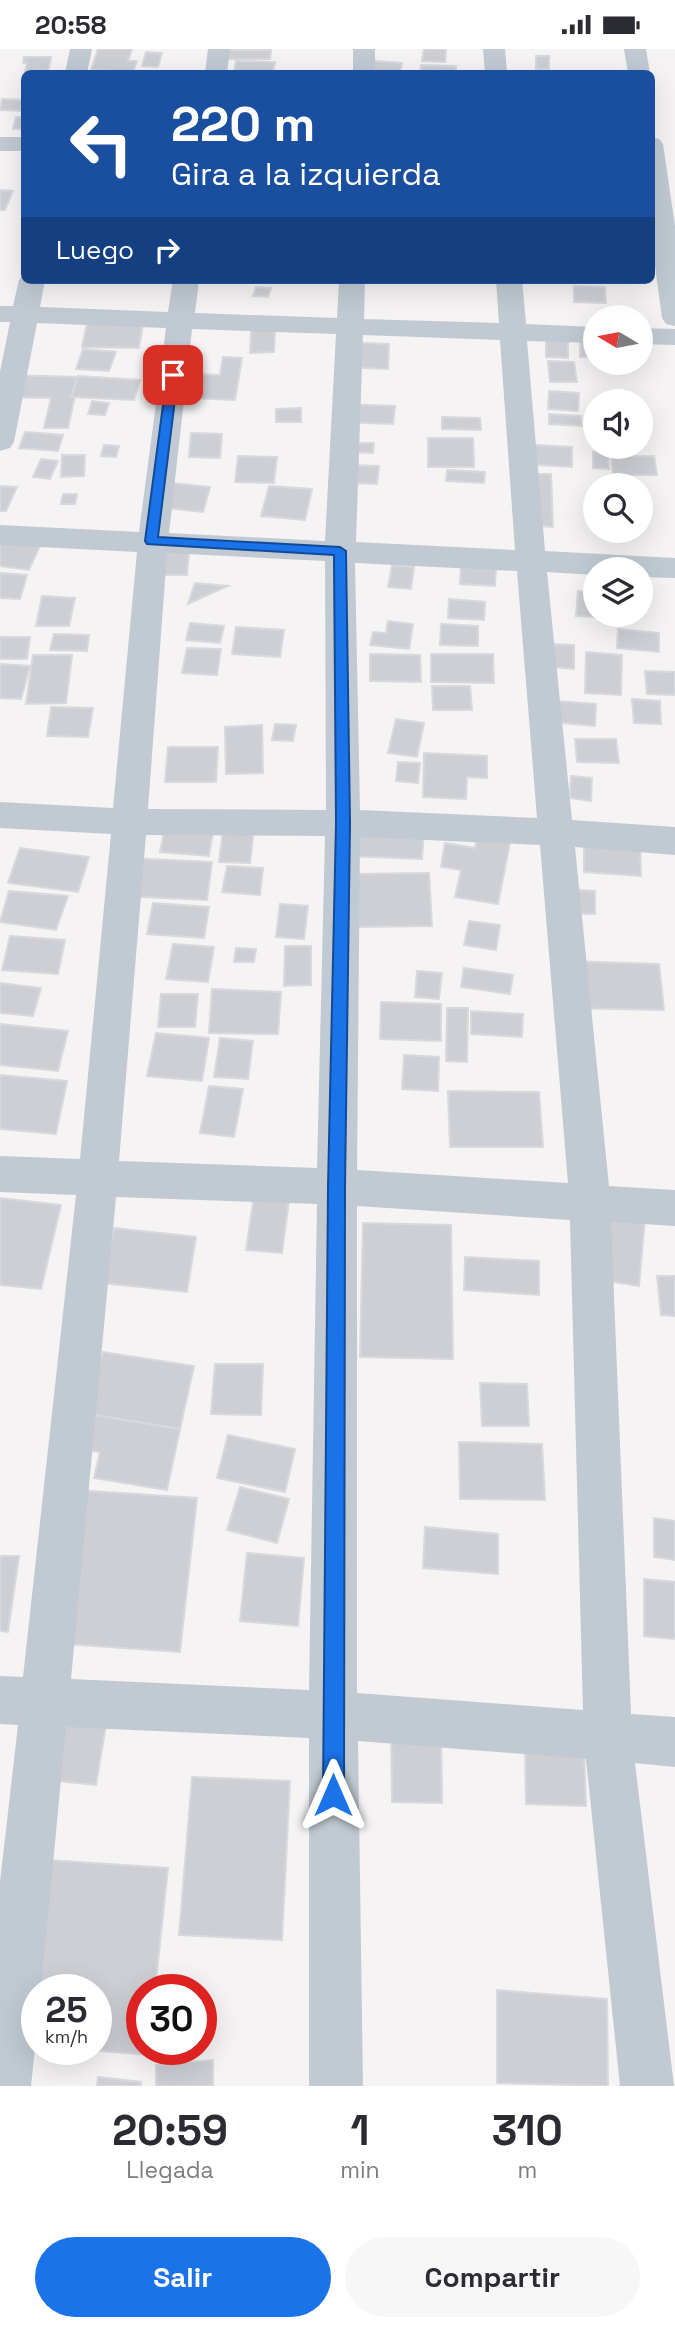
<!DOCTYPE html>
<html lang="es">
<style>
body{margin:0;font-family:"Space Grotesk",sans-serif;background:#f7f7f7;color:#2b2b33;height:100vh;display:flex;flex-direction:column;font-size:26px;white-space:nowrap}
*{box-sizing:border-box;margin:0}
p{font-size:23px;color:#7c7c81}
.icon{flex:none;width:38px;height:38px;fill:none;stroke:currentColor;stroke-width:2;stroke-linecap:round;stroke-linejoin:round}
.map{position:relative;height:2037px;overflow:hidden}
.details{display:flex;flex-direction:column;background:#fff;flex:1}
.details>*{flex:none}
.top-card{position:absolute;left:21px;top:21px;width:634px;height:214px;border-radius:10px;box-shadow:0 7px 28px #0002;background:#1a4fa0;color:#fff;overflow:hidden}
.needle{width:46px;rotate:280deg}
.controls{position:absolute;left:583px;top:256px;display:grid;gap:14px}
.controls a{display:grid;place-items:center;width:70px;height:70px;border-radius:50%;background:#fff;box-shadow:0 7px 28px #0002;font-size:35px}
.speed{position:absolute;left:21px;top:1925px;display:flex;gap:14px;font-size:35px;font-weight:700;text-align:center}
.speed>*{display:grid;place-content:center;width:91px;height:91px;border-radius:50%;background:#fff;box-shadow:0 7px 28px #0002;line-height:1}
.speed small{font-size:18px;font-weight:400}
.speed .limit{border:10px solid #d22;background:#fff;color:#111}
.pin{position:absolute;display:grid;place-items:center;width:60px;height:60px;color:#fff;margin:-30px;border-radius:14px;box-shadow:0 4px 10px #0006}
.me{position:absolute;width:77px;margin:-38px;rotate:0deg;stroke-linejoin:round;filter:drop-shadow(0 0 5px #0008)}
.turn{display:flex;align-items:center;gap:24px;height:147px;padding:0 35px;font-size:32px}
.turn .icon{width:91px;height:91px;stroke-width:2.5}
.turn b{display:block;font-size:49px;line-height:60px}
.then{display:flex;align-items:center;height:66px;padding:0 35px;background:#0003;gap:14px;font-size:26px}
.eta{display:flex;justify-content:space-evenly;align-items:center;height:119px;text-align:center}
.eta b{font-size:42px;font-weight:600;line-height:49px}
.primary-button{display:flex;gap:14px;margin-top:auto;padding:14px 35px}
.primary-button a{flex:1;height:80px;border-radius:42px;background:#1a73e8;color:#fff;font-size:28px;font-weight:600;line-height:80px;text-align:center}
.primary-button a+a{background:#f7f7f7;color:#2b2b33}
.status{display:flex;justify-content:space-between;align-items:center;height:49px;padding:0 35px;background:#fff;direction:ltr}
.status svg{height:19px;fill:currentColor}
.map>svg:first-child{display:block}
.building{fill:#cdcfd5;stroke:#d7d9de;stroke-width:2}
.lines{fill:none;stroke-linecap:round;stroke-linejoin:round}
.minor{fill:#c1cad2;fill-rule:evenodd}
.route{fill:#1a73e8;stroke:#114b97;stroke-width:2}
</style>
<div class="status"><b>20:58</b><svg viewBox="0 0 49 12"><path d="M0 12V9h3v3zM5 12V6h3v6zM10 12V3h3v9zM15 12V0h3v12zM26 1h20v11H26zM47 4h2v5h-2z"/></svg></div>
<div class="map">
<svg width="675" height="2037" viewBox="0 0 675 2037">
<rect width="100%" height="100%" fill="#f5f3f3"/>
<g class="building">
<path d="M98,0H132L128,12H137L133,23L91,21Z"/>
<path d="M424,0H446L445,13L422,12Z"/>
<path d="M226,1H271L270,10H225Z"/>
<path d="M146,3L162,4L158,18L142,17Z"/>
<rect x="536" y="7" width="13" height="13"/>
<path d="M24,8H51L48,23L25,22L27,14H23Z"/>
<path d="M236,12L275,13L273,24H234Z"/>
<path d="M374,12L402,14L400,24H372Z"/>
<path d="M421,16L456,17V24H420Z"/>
<path d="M2,50L24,51V62L0,61Z"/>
<path d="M16,68H24V80H13Z"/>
<path d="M0,141L13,142L5,161H0Z"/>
<path d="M574,237L605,238L606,254L574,253Z"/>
<path d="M256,238L271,239L268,248L253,247Z"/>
<path d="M87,274L143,275L139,299L82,298Z"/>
<path d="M251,281H275L274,303L250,304Z"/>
<rect x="580" y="285" width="15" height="23"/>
<path d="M546,288L568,289V309L546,308Z"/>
<path d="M344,293L389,295L388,320L342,318Z"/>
<path d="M83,300L116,303L109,322L76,320Z"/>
<path d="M223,308L242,309L235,351L192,349L197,325L220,326Z"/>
<path d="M548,312L574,313L577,333H550Z"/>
<path d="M5,326L79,328L68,379H44L51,349L0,348Z"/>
<path d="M78,327L140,331L134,351L71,348Z"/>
<path d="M549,342L579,344L578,362L548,360Z"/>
<path d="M92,352L109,354L105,366L88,365Z"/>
<path d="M341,355L395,357L393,375L339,373Z"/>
<path d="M301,359V373H276V360Z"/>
<path d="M549,365L581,367L582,377L549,375Z"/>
<path d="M442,368L480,369L481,381L442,380Z"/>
<path d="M25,383L63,386L58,402L19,399Z"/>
<path d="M191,384L222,385L220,409L189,408Z"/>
<path d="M428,389H473L474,418H428Z"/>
<path d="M349,394H374L373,404L348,403Z"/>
<path d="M518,395L572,398V418L518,415Z"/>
<path d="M104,396L119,397L116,408L101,407Z"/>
<path d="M593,403H608L609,420L593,419Z"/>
<path d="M62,406H85L84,427L61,428Z"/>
<path d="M238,407L277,408L274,434L235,433Z"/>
<path d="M654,407L657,426H613L611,408Z"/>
<path d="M41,410L58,412L50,430L33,428Z"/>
<path d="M351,416L379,417L377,435L349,434Z"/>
<path d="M447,421L485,423L484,434L446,432Z"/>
<path d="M527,425H551L553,478L528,476Z"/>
<path d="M164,433L210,438L203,463L156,458Z"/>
<path d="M0,437L17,438L6,462H0Z"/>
<path d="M269,437L312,440L305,471L261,467Z"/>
<path d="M63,445H77L75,455H61Z"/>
<path d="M0,487L42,492L29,521L0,517Z"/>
<path d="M156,503H189L187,526H154Z"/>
<path d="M392,516L414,518L411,540L388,538Z"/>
<path d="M461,518L496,520L495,537L460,535Z"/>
<path d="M0,524L27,526L20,550L0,549Z"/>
<path d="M195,534L228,537L188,555Z"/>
<path d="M578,542L595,543L594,568L576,567Z"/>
<path d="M42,547L75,549L69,577H36Z"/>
<path d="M449,550L485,553L484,571L448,569Z"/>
<path d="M388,572L413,575L409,600L370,596L373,583L386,584Z"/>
<path d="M190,574L224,577L220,594L186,591Z"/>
<path d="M441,575L478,577V597L440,596Z"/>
<path d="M236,578L284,581L280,608L232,605Z"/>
<path d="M618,580L659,584V603L617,599Z"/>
<path d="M54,585L89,586L87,602L50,601Z"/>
<path d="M0,588H30L27,610H0Z"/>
<path d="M551,595L574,596V620L551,618Z"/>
<path d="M187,599L221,600L217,626L182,624Z"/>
<path d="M586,603L622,606L621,646L585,644Z"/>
<path d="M370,605L420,606L421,633L370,632Z"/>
<path d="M431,605H493L494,634L431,633Z"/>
<path d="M33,606H72L66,654L26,655Z"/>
<path d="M0,615L30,617L21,650L0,649Z"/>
<path d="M645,622L675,623V646L647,645Z"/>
<path d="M432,637H470L472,661H433Z"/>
<path d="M632,650L660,652L661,675L634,674Z"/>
<path d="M541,651L596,655L595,677L540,672Z"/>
<path d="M51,658L93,659L88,688L47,687Z"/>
<path d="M396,670L424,674L417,708L388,704Z"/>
<path d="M275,675L296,676L293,692L272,691Z"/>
<path d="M262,676L263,724L226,725L225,678Z"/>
<path d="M575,690H616L619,714L577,713Z"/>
<path d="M168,698H218L216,733H165Z"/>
<path d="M424,704L487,707V729L467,728L466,750L423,748Z"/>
<path d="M398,713L420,714L418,734L396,732Z"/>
<path d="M571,727L592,729L591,752L570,749Z"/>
<path d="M167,767L215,771L209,807L160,803Z"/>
<path d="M347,775L424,778L422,810L345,807Z"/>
<path d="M479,778L512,783L498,855L455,848L461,821L441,818L445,794L475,799Z"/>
<path d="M223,780L254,781L250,814L219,813Z"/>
<path d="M584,788L640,792L641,827L584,823Z"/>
<path d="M20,799L89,808L78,843L8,834Z"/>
<path d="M127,809L212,813L207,851L120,847Z"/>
<path d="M227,817L263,819L260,846L222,843Z"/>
<path d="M429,824L432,877L352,878L351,825Z"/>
<path d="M563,840L595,842V865L563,864Z"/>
<path d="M9,842L68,847L56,881L0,873Z"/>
<path d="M153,854L209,858L204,889L147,885Z"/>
<path d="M280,855L308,857L304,890L276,888Z"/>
<path d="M469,872L500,876L496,901L464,896Z"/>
<path d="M10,887L65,891L58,925L2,921Z"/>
<path d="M173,895L214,898L208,933L166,930Z"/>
<path d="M285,897H311V936L284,937Z"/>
<path d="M236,899L256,900L254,913H234Z"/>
<path d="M564,912L659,915L664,961L567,959Z"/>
<path d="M464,919L513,926L510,945L461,938Z"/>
<path d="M417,922L442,924L439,950L415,948Z"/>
<path d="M0,934L41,939L33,967L0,964Z"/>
<path d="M212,940L281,943L278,985L209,984Z"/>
<path d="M161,945H198L195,978H158Z"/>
<path d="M381,953L441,955V992L380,990Z"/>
<path d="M447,959H468L467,1013L446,1012Z"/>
<path d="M471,962L523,965L522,988L471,985Z"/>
<path d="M0,975L68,982L58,1022L0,1016Z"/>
<path d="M156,984L209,989L202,1032L147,1027Z"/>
<path d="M220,989L253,992L248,1030L214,1028Z"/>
<path d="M404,1006L439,1008L438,1042L402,1040Z"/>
<path d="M0,1026L67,1032L56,1085L0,1080Z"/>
<path d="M209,1037L243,1040L234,1088L200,1084Z"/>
<path d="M448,1042L539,1043L543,1098H450Z"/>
<path d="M255,1140L290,1144L282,1204L246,1201Z"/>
<path d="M0,1149L61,1156L41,1240L0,1236Z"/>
<path d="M601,1162L645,1169L639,1237L595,1230Z"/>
<path d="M363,1174L451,1176L453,1310L360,1308Z"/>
<path d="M114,1179L196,1188L187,1243L103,1234Z"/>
<path d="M465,1208L539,1212V1246L464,1241Z"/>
<path d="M657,1227H675V1267L661,1266Z"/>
<path d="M103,1303L194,1317L180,1380L88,1365Z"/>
<path d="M215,1315H263L261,1366L211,1365Z"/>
<path d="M480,1334L527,1335L529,1377H482Z"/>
<path d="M88,1365L180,1380L167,1441L94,1429L100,1403L79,1400Z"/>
<path d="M228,1386L295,1400L285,1443L217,1429Z"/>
<path d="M459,1393L542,1395L545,1451L460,1450Z"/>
<path d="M240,1438L289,1450L277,1494L227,1481Z"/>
<path d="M75,1441L197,1449L180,1603L52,1594Z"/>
<path d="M654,1469L675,1472V1511L654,1508Z"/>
<path d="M425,1478L498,1485V1525L423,1519Z"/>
<path d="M247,1504L304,1509L298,1577L240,1572Z"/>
<path d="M0,1507H19L8,1583L0,1582Z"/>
<path d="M644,1530L675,1533V1590L644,1587Z"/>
<path d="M62,1647L110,1652L96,1736L47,1731Z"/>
<path d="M391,1671L441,1672L442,1754L392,1753Z"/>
<path d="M525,1696L584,1700L586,1757L526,1755Z"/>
<path d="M192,1728L290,1732L282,1891L179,1886Z"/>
<path d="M48,1811L168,1819L155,1941H142V2000H148V2006L77,2000H96V1941H37V1997L21,1996Z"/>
<path d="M497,1941L607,1950L608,2037L497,2034Z"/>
<path d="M213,2011V2037H156V2016Z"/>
<path d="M98,2028L141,2033V2037H97Z"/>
</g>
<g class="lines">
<g class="minor">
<path d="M70,0H92L87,24H65Z"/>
<path d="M208,0H230L227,24H205Z"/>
<rect x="353" y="0" width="22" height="24"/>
<path d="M483,0H505L507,24H485Z"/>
<path d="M624,0H646L650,24H628Z"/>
<rect x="0" y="88" width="24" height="14"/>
<path d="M651,88L659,90L663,95L675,177V277L666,275L662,269L651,187Z"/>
<path d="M24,225V231H45L40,258L168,263L173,231H199L195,264L337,269L339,231H365L364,270L499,274L496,231H522L526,275L595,278V294L527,292L545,502L675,509V529L640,528V520H595V526L547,523L572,771L675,778V806L575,798L609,1137L675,1141V1177L611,1173L631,1665L675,1668V1718L635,1714L674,2037H620L586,1710L358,1692L363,2037H309V1689L66,1678L41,1941H37V1981L31,2037H0V1833L18,1676L0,1675V1627L23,1628L76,1146L0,1143V1107L80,1110L111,785L0,779V753L113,759L137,503L0,496V476L139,483L166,279L37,274L14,393L10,399L0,402V323L10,273H0V257H13L19,231ZM192,280L336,285L325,492L169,484ZM363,286L500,291L515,501L356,493ZM167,504L325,512L326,761L148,760ZM355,514L517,522L537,769L360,761ZM146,786L325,787L317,1119L119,1112ZM360,788L540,796L568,1134L357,1121ZM116,1148L317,1155L309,1641L71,1630ZM357,1157L570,1171L583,1661L357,1644Z"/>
<path d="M640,279L675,280V296L640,295Z"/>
</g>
</g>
<path class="route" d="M173,323L178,326L158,488L340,498L346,502L350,774L345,1138L344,1746L341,1753L333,1756L326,1753L323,1746L328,1138L336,774L334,506L147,495L145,492L167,326Z"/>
</svg>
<div class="controls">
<a><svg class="needle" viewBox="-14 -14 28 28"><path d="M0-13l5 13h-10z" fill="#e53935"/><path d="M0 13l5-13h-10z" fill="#7c7c81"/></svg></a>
<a><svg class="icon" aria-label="sound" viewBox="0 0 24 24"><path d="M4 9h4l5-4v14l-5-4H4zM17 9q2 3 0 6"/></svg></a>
<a><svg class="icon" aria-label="search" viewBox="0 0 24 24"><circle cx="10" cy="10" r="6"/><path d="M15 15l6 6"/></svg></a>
<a><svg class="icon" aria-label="layers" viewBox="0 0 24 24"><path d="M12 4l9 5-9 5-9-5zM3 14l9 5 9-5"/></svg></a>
</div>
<div class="speed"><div>25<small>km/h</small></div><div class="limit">30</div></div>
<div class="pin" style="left:173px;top:326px;background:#d93025"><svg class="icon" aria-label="arrive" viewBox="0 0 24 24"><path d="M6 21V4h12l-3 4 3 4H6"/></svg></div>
<svg class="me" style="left:333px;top:1746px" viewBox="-20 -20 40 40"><path d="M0-17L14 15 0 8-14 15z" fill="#1a73e8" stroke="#fff" stroke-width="4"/></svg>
<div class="top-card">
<div class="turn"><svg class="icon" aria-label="left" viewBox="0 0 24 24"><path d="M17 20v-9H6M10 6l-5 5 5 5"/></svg><div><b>220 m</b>Gira a la izquierda</div></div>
<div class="then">Luego<svg class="icon" aria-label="right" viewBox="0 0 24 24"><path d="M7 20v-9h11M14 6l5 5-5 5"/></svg></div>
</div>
</div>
<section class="details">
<div class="eta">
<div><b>20:59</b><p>Llegada</p></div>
<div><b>1</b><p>min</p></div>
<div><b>310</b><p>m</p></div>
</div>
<div class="primary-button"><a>Salir</a><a>Compartir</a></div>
</section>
